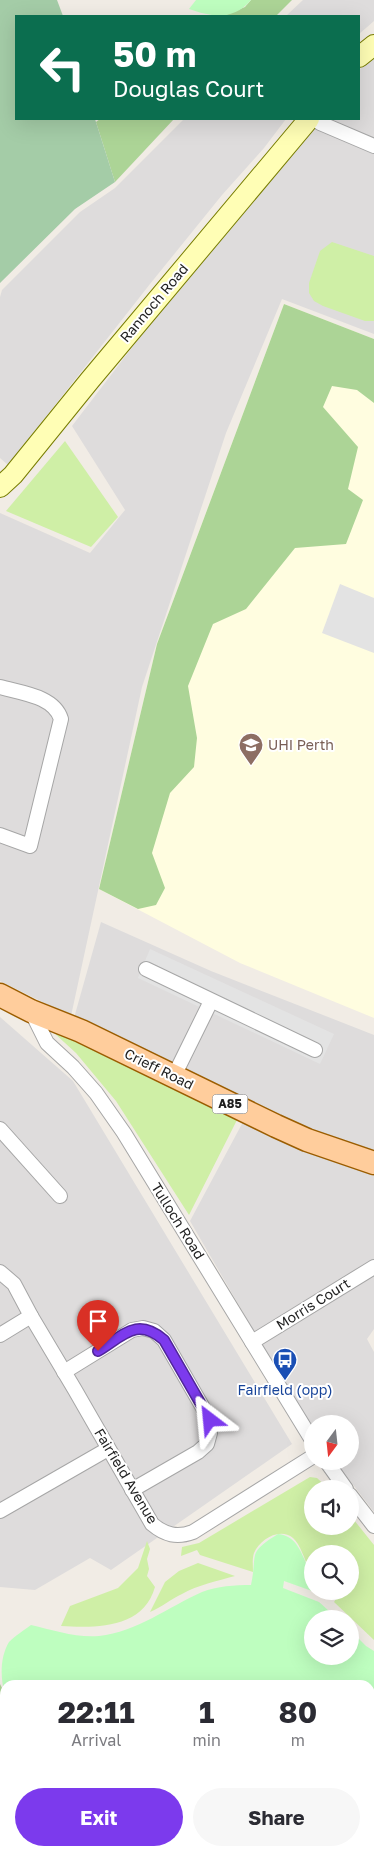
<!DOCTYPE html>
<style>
body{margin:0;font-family:"Golos Text",sans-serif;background:#f7f7f7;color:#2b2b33;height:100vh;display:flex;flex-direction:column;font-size:19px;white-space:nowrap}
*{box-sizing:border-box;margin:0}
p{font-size:16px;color:#7c7c81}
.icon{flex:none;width:28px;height:28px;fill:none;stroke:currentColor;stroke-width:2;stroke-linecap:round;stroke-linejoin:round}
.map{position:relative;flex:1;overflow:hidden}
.side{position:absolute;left:0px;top:1680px;width:375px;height:176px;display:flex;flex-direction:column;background:#fff;border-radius:15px 15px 0 0;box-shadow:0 5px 20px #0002}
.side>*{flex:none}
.guide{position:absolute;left:15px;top:15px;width:345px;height:105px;border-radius:0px;box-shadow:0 5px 20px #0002;background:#0b6e4f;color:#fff;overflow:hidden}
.needle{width:32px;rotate:195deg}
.buttons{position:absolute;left:304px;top:1415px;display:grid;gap:10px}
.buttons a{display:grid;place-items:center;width:55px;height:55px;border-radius:50%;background:#fff;box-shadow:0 5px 20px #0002;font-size:25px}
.pin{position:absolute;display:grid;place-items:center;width:42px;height:42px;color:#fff;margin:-51px -21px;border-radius:50% 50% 50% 0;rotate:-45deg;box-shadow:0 0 5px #0007}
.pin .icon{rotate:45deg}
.me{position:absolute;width:55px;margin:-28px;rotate:331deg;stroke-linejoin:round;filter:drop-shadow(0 0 4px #0008)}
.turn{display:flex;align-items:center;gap:18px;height:105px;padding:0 15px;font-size:22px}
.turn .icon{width:65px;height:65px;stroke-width:2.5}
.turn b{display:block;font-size:35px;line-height:42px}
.eta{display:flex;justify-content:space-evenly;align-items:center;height:85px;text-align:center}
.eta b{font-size:30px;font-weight:700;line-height:35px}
.cta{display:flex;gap:10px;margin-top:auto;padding:10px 15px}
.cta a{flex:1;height:58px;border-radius:30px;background:#7c3aed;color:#fff;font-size:20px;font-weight:700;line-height:58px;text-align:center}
.cta a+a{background:#f7f7f7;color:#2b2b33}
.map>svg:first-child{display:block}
.residential{fill:#dedcdc}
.education{fill:#fffde0}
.grass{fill:#cfefa6}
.forest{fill:#acd496}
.cemetery{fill:#a4cca7}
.park{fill:#befebf}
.pitch{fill:#7ce7b6}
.parking{fill:#e3e3e3}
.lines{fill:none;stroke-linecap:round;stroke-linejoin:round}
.river{stroke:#a1d8e2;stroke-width:26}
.street-casing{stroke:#a6a6a6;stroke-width:16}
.secondary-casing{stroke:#787d00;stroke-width:22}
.primary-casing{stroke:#9b5d00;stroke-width:25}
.street{stroke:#fff;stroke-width:14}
.secondary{stroke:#fffeb5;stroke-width:20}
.primary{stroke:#ffcd9c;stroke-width:22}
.route-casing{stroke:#51269a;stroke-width:12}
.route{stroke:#7c3aed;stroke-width:9}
.labels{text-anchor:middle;stroke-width:4;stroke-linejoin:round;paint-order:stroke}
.shield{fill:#fff;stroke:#626262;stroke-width:1}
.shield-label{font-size:12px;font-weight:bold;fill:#1f1f1f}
.street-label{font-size:14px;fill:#1f1f1f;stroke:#fff}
.education-label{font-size:14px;fill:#785e54;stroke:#fff;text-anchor:start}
.transit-label{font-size:14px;fill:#164399;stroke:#fff}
</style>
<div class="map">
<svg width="374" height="1856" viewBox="0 0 374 1856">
<rect width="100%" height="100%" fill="#f1ece5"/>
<g class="residential">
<path d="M303,0H374V21L359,34V16H286Z"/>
<path d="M374,56V334L282,299L226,433L142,687L71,1016L0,981V513L90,553L125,510L72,426L166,303L313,119H359V70Z"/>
<path d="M184,119H286L264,148L222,195L150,284L8,465L0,458V297L2,290L80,212L115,188Z"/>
<path d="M101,922L211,971L374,1035V1154L330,1140L74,1018Z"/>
<path d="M0,1017L73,1081L292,1444L111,1570L90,1558L35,1590L0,1587Z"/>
<path d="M244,1120L374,1176V1329L367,1339L374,1352V1512L335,1461H350V1424H312V1431L190,1221Z"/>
</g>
<path class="education" d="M284,304L374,339V1018L240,963L99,889L157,644Z"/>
<g class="grass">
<path d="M332,242L374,256V321H365L323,306L314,301L309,293V283L320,251Z"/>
<path d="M65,441L118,517L91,547L6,511Z"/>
<path d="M53,1028L238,1118L189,1215L116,1101L76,1053L53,1032Z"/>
<path d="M310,1477L317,1478L329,1489H312V1526H350V1515L374,1545V1640L334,1602L341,1591H350V1554H312V1568L309,1569C305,1560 300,1544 293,1538C280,1527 260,1539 254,1553C252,1559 253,1566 253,1572L200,1555L197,1550L181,1556L182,1547L199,1543Z"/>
<path d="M147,1541L150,1549L147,1559L149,1569L147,1576L155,1587C143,1629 96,1628 61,1626L70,1606L118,1588L138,1568Z"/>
<path d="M198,1563L235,1576C217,1581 198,1585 182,1594C171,1599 162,1607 150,1612L165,1582L179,1571Z"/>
</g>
<g class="forest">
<path d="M251,0H292L276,16H223L245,7Z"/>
<path d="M100,119H174L115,182L96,122Z"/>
<path d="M284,304L374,339V403L357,390L332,386L323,407L358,447L348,489L363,500L346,544L295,548L246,609L213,624L188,686L197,738L194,767L170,793L152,853L165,888L156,905L138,909L99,889L157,644Z"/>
<path d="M0,1684L5,1694V1795L0,1786Z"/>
<path d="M5,1850L81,1851L83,1856H0Z"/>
</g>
<path class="cemetery" d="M0,0H57L63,16H16V119H95L115,182L75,209L0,283Z"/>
<g class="park">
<path d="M196,0H251C233,21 212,17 189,9Z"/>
<path d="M278,1534C298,1536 301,1554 309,1569H312V1591L284,1581L283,1588L319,1602L338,1619H312V1656H350V1630L366,1646L374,1651V1728L370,1729V1685H5V1694C0,1678 0,1657 9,1642C15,1636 24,1630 31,1625C53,1630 76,1638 99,1636C137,1632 168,1607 202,1592C217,1586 235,1585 251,1585C258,1553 246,1554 278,1534Z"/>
</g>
<path class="pitch" d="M374,1728V1856H83L81,1851H370V1729Z"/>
<g class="parking">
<path d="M340,584L374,598V653L322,633Z"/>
<path d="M150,949L334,1034L320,1064L138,978Z"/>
</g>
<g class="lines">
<g class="river">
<path d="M0,1793L5,1803"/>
<path d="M33,1851L36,1856"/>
</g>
<defs>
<g id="street">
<path d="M317,119L320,123L374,146"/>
<path d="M0,687C21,693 54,696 61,719L30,846L0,835"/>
<path d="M146,969L315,1050"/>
<path d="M31,1011L47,1043L73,1067L96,1093L124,1133L312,1440"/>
<path d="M174,1076L211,1001"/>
<path d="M0,1129L60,1196"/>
<path d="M0,1272L14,1284L31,1316L75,1390L152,1524C165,1535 177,1538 193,1532L312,1457"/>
<path d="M0,1335L31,1316"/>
<path d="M252,1342L374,1267"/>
<path d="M64,1372L132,1330L143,1328L154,1331L164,1340L210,1420V1433L207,1444L198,1452L132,1490"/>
<path d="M326,1461L346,1489"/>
<path d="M350,1495L374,1526"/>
<path d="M0,1511L108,1449"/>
</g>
<g id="secondary">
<path d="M359,57L374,45"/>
<path d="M0,487L13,475L90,380L309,119"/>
</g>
<path id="primary" d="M0,995L31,1011L81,1031L276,1126L307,1140L374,1163"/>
</defs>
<use href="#street" class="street-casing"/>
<use href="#secondary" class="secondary-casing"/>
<use href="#primary" class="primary-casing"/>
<use href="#street" class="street"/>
<use href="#secondary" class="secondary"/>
<use href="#primary" class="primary"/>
</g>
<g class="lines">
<defs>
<path id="route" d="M98,1351C124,1335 137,1317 164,1340L210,1420"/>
</defs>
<use href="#route" class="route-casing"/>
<use href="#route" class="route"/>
</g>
<defs>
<symbol id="university-pin" viewBox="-11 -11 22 30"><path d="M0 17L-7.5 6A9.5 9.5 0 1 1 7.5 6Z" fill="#8d6e63" stroke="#fff"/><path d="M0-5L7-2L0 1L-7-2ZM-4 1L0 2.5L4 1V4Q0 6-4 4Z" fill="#fff"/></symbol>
<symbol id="bus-pin" viewBox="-11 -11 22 30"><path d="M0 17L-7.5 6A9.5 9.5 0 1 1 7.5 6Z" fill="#1a4fb4" stroke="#fff"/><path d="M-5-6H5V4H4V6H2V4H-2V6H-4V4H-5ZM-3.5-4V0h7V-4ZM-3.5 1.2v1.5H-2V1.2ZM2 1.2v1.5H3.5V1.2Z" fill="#fff"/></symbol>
</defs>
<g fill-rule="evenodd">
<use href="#university-pin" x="237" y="731" width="28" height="38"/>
<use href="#bus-pin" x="271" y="1346" width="28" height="38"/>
</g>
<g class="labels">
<rect class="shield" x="212.5" y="1094.5" width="35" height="19" rx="4"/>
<g class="shield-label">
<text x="230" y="1108">A85</text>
</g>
<g class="street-label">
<text transform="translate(154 303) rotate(-50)" y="5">Rannoch Road</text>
<text transform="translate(159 1069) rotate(26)" y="5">Crieff Road</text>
<text transform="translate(178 1221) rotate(58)" y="5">Tulloch Road</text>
<text transform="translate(313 1304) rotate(-32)" y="5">Morris Court</text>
<text transform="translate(126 1476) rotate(59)" y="5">Fairfield Avenue</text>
</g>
<g class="education-label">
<text x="268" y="750">UHI Perth</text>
</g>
<g class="transit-label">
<text x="285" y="1395">Fairfield (opp)</text>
</g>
</g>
</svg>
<div class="buttons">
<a><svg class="needle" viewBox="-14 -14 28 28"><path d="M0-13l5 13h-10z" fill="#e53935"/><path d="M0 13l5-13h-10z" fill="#7c7c81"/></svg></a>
<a><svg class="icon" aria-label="sound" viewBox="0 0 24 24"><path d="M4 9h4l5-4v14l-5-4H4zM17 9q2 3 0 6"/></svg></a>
<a><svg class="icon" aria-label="search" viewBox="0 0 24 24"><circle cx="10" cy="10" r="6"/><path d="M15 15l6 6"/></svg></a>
<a><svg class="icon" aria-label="layers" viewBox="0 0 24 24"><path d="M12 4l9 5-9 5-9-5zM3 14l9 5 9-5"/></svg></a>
</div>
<div class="pin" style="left:98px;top:1351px;background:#d93025"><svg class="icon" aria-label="arrive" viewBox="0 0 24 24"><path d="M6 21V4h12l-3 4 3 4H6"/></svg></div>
<svg class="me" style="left:210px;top:1420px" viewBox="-20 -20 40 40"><path d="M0-17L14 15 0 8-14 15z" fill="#7c3aed" stroke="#fff" stroke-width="4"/></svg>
<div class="guide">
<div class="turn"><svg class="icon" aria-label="left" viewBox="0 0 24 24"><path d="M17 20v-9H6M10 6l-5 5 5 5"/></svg><div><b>50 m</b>Douglas Court</div></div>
</div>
<section class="side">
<div class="eta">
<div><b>22:11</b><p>Arrival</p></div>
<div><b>1</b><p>min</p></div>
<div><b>80</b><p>m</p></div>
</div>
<div class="cta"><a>Exit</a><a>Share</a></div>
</section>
</div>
